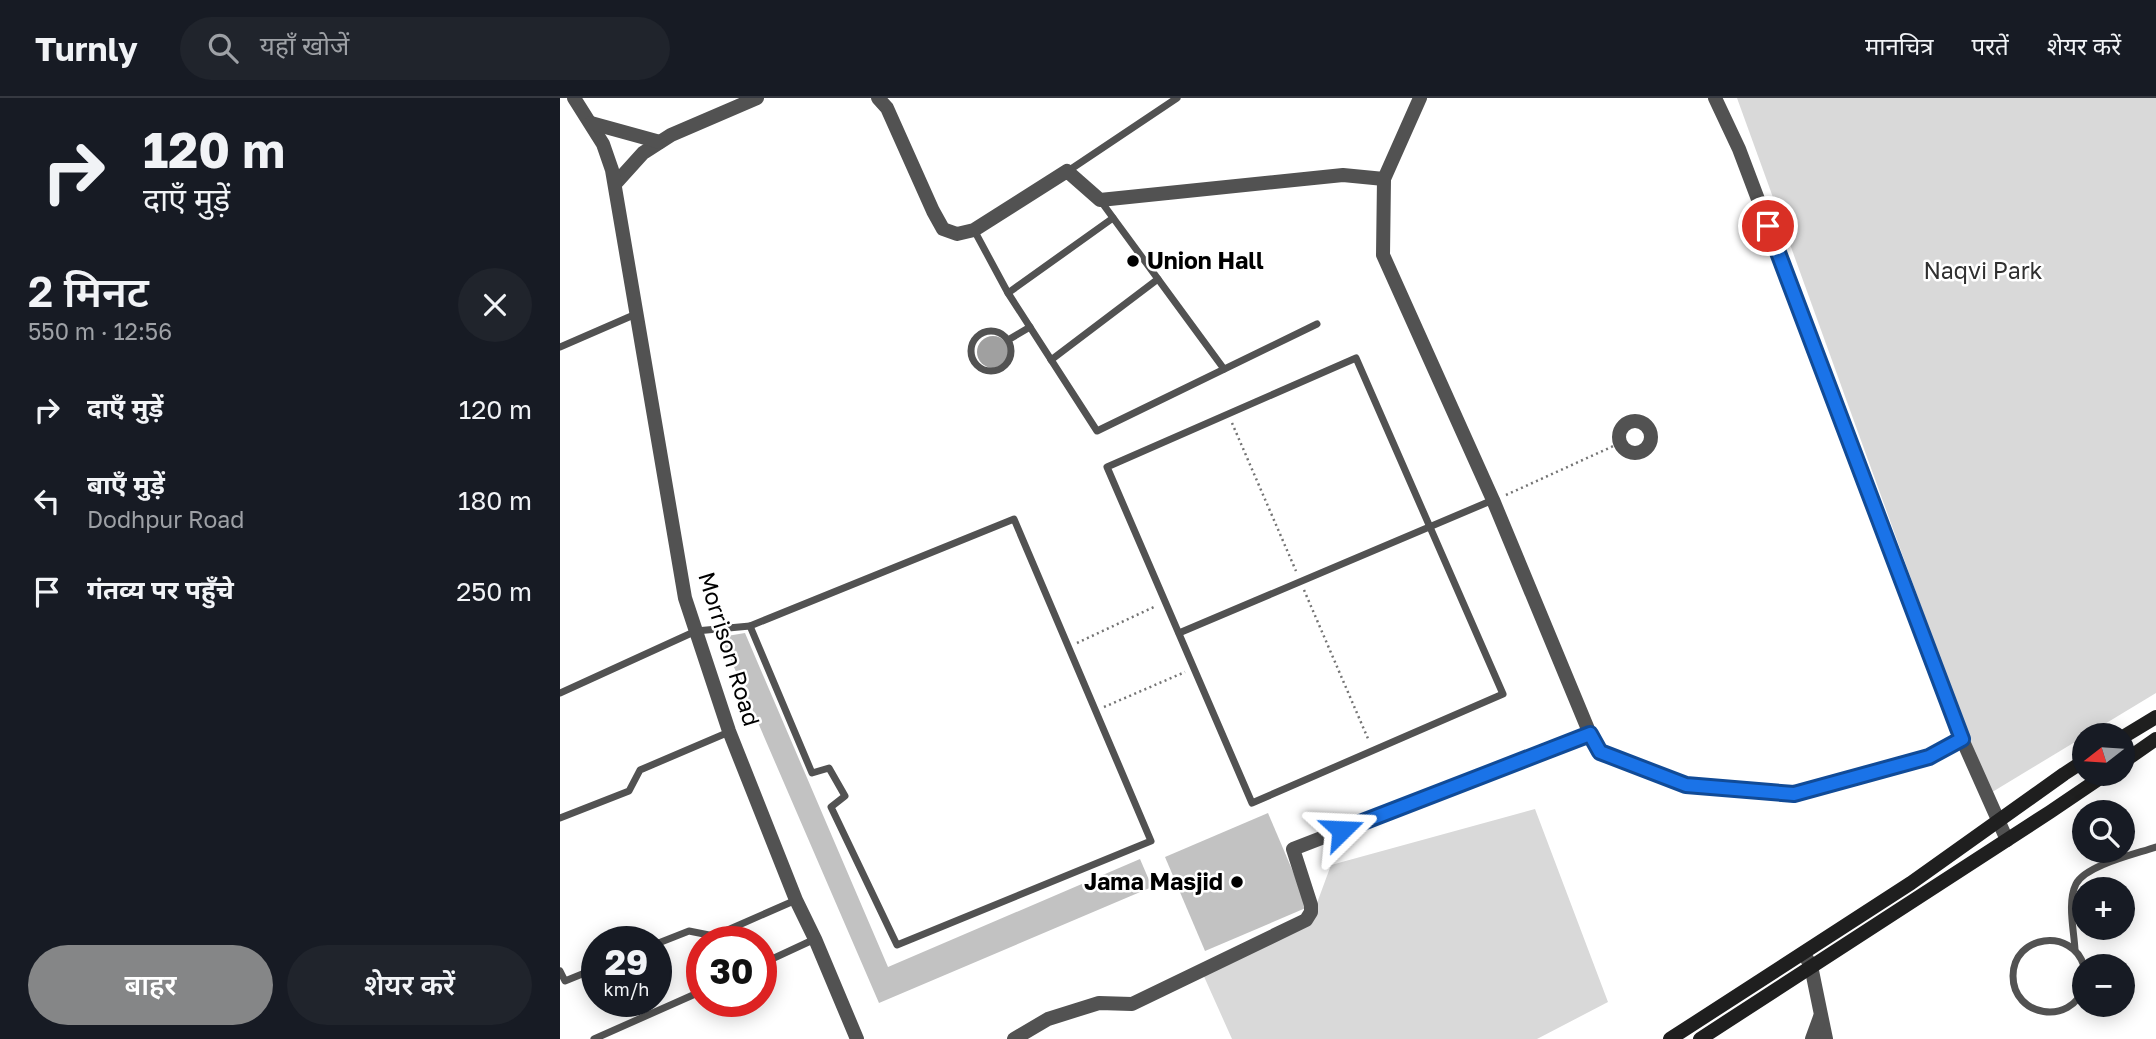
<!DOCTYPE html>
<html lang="hi">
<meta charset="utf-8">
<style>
body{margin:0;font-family:"Golos Text","Noto Sans Devanagari",sans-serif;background:#20242c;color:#f1f3f6;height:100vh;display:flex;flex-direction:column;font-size:26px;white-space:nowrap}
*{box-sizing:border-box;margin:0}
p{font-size:23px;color:#9ea1a6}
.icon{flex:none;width:38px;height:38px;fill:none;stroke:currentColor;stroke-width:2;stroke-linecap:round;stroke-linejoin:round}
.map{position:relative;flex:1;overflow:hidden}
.sheet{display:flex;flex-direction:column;background:#171b24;width:560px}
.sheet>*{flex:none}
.banner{background:#171b24;color:#f1f3f6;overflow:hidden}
.needle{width:46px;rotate:253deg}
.controls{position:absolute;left:1512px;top:625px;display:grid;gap:14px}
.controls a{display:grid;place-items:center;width:63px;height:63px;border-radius:50%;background:#171b24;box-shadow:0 4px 18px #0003;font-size:35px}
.speed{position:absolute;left:21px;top:828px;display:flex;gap:14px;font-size:35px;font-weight:700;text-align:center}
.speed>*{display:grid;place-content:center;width:91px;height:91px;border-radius:50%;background:#171b24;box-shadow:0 4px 18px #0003;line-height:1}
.speed small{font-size:18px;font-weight:400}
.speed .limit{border:10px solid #d22;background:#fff;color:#111}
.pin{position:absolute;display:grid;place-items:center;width:60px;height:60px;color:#fff;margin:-30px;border:4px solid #fff;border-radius:50%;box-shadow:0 2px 7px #0007}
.me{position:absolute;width:77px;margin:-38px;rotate:69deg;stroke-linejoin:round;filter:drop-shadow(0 0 5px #0008)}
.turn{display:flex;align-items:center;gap:24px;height:147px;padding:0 28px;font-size:32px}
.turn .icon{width:91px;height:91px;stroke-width:2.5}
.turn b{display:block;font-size:49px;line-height:60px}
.round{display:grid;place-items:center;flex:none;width:74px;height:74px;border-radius:37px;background:#20242c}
.overview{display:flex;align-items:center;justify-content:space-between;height:119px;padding:0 28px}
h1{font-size:42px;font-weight:600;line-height:52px}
.button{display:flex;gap:14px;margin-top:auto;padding:14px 28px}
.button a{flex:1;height:80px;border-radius:42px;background:#858687;color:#fff;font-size:28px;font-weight:600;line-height:80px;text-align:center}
.button a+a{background:#20242c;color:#f1f3f6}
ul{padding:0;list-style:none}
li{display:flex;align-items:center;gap:21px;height:91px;padding:0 28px}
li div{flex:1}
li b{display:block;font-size:26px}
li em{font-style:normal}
header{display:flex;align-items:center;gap:42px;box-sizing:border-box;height:98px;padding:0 35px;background:#171b24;border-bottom:2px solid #363941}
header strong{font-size:33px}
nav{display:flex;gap:38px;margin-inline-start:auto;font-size:24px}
.search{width:490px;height:63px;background:#20242c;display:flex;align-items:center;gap:18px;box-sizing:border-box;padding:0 24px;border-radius:38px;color:#9ea1a6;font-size:26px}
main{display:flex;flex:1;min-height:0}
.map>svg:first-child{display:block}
.green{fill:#d9d9d9}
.water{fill:#a0a0a0}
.building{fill:#c2c2c2}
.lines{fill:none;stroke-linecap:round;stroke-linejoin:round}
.path{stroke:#747474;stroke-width:2.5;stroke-dasharray:2 3.5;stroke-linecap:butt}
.service{stroke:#525252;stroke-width:7}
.minor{stroke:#525252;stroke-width:14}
.tertiary{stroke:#525252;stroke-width:14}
.secondary{stroke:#1f1f1f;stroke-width:14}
.route-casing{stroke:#114b97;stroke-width:18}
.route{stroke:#1a73e8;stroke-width:12}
.poi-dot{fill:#000;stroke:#fff;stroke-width:2.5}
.labels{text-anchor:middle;stroke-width:5;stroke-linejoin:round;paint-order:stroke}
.poi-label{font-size:23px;font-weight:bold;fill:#000;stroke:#fff;text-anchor:start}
.park-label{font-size:23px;fill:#303030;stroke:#fff}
.street-label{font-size:23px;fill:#000;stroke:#fff}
</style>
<header>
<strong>Turnly</strong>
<div class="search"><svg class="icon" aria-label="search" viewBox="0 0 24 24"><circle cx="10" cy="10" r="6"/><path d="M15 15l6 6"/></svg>यहाँ खोजें</div>
<nav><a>मानचित्र</a><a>परतें</a><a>शेयर करें</a></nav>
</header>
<main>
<section class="sheet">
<div class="banner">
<div class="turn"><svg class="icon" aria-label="right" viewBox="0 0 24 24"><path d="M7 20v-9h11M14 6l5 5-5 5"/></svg><div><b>120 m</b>दाएँ मुड़ें</div></div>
</div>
<div class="overview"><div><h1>2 मिनट</h1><p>550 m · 12:56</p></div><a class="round"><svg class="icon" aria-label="close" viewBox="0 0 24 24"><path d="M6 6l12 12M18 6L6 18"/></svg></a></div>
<ul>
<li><svg class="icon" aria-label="right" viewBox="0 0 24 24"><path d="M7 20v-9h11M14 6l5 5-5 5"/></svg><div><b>दाएँ मुड़ें</b></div><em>120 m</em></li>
<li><svg class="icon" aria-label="left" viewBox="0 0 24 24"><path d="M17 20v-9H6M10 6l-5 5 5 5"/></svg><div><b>बाएँ मुड़ें</b><p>Dodhpur Road</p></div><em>180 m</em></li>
<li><svg class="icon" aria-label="arrive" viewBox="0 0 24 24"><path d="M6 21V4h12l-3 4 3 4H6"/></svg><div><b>गंतव्य पर पहुँचे</b></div><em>250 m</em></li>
</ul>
<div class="button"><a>बाहर</a><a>शेयर करें</a></div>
</section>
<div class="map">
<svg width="1596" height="941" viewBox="0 0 1596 941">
<rect width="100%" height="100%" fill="#fff"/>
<g class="green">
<path d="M1177,0H1596V595L1429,696Z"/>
<path d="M975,711L1048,904L977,941H672L642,874L750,824L771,767Z"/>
</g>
<circle class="water" cx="433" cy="254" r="16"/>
<g class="building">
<path d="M185,535L328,869L580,761L592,789L319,905L161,539Z"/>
<path d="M708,715L748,809L645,853L605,759Z"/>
</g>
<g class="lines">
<g class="path">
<path d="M672,325L736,473"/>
<path d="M946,397L1060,345"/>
<path d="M744,492L809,643"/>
<path d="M517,545L596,508"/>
<path d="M544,609L625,574"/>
</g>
<g class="service">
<path d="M508,73L617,0"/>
<path d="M540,102L664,271"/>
<path d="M414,132L448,195L537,333L757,226"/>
<path d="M448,195L553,120"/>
<circle cx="431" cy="253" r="20"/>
<path d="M448,242L470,229"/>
<path d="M0,249L76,216"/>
<path d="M796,260L943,596L692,705L547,369Z"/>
<path d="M491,262L598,181"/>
<path d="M454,421L591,743L337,847L271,709L285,698L269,670L252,675L190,528Z"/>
<path d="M619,535L933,402"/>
<path d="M0,595L136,533L190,528"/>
<path d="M0,720L69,693L80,672L169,634"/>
<path d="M96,846L129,833L154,838L236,802"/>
<path d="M1515,852C1514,832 1507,804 1516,786C1526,767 1576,756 1596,749"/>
<path d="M201,866L255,841"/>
<path d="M0,873L5,883L37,870"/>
<path d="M1524,889C1511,928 1453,919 1453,878C1453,837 1512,829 1524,868"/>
<path d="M34,941L142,893"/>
</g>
<g class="minor">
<path d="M318,0L327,10L373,113L383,131L397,136L414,132L507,73L540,102L783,77L824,81"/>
<path d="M860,0L824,81L823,157L933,402L1030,636L1040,654L1126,687L1234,696L1369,659L1402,641"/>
<path d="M55,86L83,55L111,37L197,0"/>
<circle cx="1075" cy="339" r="16"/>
<path d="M1247,861L1251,868L1266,941"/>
<path d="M454,941L488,921L539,905L572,906L746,822L751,814V807L733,751L1030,636"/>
<path d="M1252,941L1260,919"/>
</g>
<g class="tertiary">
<path d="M14,0L43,46L52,72L125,500L169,633L236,802L255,841L297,941"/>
<path d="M1155,0L1179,51L1402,641L1447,742"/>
<path d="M31,25L100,44"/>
</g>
<g class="secondary">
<path d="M1563,639L1596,619"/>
<path d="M1563,664L1596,641"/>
<path d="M1110,941L1351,785L1504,676L1524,663"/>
<path d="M1140,941L1490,714L1546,676"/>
</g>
</g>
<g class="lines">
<defs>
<path id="route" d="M782,732L1030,636L1040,654L1126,687L1234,696L1369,659L1402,641L1208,128"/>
</defs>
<use href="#route" class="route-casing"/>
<use href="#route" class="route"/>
</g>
<g class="poi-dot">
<circle cx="573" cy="163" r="7"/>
<circle cx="677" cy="784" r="7"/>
</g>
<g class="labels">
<g class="poi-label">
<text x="587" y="171">Union Hall</text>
<text x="663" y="792" text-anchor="end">Jama Masjid</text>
</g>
<g class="park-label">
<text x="1423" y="181">Naqvi Park</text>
</g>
<g class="street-label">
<text transform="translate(169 551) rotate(73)" y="8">Morrison Road</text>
</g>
</g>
</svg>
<div class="controls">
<a><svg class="needle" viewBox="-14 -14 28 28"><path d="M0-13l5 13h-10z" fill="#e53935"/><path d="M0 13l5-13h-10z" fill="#9ea1a6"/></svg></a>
<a><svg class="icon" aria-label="search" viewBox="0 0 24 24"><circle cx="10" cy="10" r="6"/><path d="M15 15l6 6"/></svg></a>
<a>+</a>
<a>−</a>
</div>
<div class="speed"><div>29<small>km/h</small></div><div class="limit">30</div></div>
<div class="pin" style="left:1208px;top:128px;background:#d93025"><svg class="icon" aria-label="arrive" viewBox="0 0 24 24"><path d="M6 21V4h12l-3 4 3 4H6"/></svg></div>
<svg class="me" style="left:782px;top:732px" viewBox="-20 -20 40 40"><path d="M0-17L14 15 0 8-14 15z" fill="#1a73e8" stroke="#fff" stroke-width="4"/></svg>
</div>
</main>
